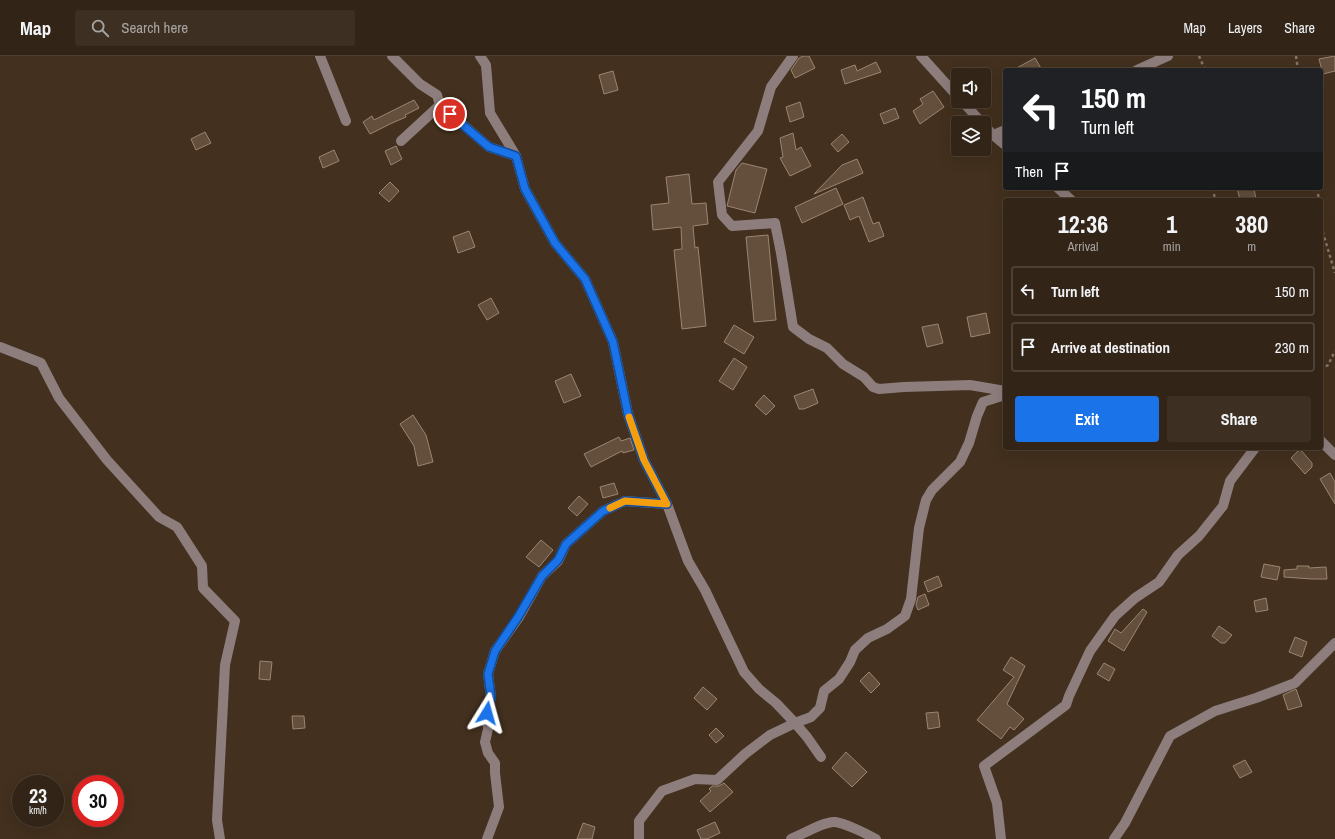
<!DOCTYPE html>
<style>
body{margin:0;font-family:"Archivo Narrow",sans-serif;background:#3d3023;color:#f1f3f6;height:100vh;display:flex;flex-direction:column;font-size:15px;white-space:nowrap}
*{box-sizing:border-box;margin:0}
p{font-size:13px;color:#a8a4a1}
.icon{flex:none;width:22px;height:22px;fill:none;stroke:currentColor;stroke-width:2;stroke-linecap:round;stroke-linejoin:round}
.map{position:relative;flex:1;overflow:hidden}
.panel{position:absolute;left:1003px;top:142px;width:320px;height:252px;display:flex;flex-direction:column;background:#322416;border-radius:4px;box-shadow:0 4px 16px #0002,0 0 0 1px #4d4135}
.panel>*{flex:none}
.banner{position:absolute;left:1003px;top:12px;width:320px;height:122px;border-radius:4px;box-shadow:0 4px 16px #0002,0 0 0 1px #4d4135;background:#202124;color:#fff;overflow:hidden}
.buttons{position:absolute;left:951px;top:12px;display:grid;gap:8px}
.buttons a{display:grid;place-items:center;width:40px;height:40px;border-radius:4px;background:#322416;box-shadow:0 4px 16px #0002,0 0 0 1px #4d4135;font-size:20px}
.speed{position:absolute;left:12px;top:719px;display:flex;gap:8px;font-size:20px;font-weight:700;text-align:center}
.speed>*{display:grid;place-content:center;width:52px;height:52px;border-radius:50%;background:#322416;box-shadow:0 4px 16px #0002,0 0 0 1px #4d4135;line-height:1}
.speed small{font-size:10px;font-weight:400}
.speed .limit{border:6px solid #d22;background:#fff;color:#111}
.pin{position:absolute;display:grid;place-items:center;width:34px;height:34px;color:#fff;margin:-17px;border:2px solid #fff;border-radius:50%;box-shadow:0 1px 4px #0007}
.me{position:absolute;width:44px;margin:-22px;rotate:8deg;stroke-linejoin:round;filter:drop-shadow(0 0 3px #0008)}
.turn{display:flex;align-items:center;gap:14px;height:84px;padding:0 12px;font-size:18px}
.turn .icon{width:52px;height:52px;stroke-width:2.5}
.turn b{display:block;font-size:28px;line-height:34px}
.then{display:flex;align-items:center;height:38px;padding:0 12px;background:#0003;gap:8px;font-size:15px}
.eta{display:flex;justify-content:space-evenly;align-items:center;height:68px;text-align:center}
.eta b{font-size:24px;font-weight:700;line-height:28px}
.action{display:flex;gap:8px;margin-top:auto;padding:8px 12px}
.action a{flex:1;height:46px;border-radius:4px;background:#1a73e8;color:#fff;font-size:16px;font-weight:700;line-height:46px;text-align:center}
.action a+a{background:#3d3023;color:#f1f3f6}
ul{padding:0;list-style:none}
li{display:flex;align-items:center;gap:12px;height:50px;margin:0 8px 6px;padding:0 4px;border:2px solid #4d4135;border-radius:4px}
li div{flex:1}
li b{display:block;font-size:15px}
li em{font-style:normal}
header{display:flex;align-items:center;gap:24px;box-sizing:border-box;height:56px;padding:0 20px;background:#322416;border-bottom:1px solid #4d4135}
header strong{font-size:19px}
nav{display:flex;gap:22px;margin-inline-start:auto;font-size:14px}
.search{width:280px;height:36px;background:#3d3023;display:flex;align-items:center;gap:10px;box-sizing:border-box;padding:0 14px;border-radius:4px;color:#a8a4a1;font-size:15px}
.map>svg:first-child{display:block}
.building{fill:#644f3d;stroke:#9c8571}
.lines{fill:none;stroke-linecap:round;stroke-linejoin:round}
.path{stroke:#877667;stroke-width:2.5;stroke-dasharray:3 3;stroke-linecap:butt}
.minor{stroke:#8d7e7d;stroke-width:10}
.route-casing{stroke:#114b97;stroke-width:10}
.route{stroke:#1a73e8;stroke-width:7}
.slow{stroke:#f59e0b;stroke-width:7}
</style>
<header>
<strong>Map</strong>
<div class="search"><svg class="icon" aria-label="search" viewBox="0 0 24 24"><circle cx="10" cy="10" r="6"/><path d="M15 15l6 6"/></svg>Search here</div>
<nav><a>Map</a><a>Layers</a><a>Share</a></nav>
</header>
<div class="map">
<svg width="1335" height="783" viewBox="0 0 1335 783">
<rect width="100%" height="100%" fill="#43301e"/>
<g class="building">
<path d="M803,0H809L815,12L795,22L791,14L799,2Z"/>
<path d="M1335,0V15L1323,18L1319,3Z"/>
<path d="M1035,2L1042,14H1013Z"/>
<path d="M876,6L881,16L845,28L841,14L855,9L857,15Z"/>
<path d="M613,15L618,34L604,38L599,19Z"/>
<path d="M933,35L944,51L920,68L913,55L923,48L920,43Z"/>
<path d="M414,44L419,52L405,59L406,61L392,67L370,78L363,66L372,60L374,64Z"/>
<path d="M800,46L804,61L790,66L786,51Z"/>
<path d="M895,52L899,62L884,68L880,58Z"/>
<path d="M205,76L211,87L196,94L191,83Z"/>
<path d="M793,77L796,94L801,91L811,110L790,120L780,102L783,101L780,82Z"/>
<path d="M842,78L849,86L838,96L831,88Z"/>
<path d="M396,90L402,103L391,109L385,95Z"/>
<path d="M334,94L339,105L323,112L319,101Z"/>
<path d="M857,103L863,117L814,138L842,109Z"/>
<path d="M742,107L767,113L755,157L727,150L736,114Z"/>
<path d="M689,118L692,148L706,147L708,168L693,170L695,192L698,191L706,270L682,273L674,194L682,193L681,171L653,174L651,149L669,147L666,121Z"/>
<path d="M390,126L399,135L389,146L379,137Z"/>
<path d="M836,132L843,148L802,167L795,151Z"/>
<path d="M1237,132H1254L1256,144H1240Z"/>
<path d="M863,141L873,168L879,166L884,180L869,186L859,160L850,164L844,149Z"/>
<path d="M469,175L475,191L458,197L453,181Z"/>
<path d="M768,179L776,264L754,266L746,181Z"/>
<path d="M491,242L499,257L487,264L478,249Z"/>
<path d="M986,257L990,277L971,281L967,261Z"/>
<path d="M938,268L943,287L927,291L922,271Z"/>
<path d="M734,269L754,281L744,298L724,286Z"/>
<path d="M734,302L747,311L733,334L719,325Z"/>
<path d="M571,318L581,340L564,347L555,325Z"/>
<path d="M813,333L818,347L804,353H799L794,340Z"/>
<path d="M764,339L775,350L766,359L755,349Z"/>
<path d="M413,359L426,379L433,406L418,410L414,390L400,368Z"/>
<path d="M619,381L621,385L630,382L634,394L623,397L622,395L591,411L584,398Z"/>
<path d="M1300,393L1312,407V411L1305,418L1291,402Z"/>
<path d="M1330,417L1335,426V448L1320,423Z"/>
<path d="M614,427L618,438L603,442L600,431Z"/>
<path d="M579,440L588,448L577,460L568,452Z"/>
<path d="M541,484L553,494L539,511L526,501Z"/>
<path d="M1264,508L1280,511L1277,524L1261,521Z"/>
<path d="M1297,510H1309V512L1326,511L1327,523H1312L1284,521V514L1297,513Z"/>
<path d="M938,520L942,530L928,536L924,526Z"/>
<path d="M925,538L929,549L918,554L916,549L918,541Z"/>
<path d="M1266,542L1268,554L1256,556L1254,545Z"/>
<path d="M1143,553L1147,556L1124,595L1108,585L1115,573L1121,577Z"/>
<path d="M1219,570L1232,579L1225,587H1221L1212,580Z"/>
<path d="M1295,581L1307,586L1302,601L1289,596Z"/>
<path d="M1011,601L1025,610L1007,648L1024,663L1014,674L1010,671L1001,683L977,664L1014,621L1003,614Z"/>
<path d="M260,605L272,606L270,624L259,623Z"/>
<path d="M1104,607L1115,613L1109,625L1097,618Z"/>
<path d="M869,616L880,628L871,637L860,625Z"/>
<path d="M703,631L717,643L707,654L694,642Z"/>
<path d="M1296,633L1302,650L1288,654L1283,639Z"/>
<path d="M938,656L940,671L928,673L926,657Z"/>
<path d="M292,660H304L305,672L293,673Z"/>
<path d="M716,672L724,680L716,687L709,679Z"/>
<path d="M846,696L867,716L852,731L832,712Z"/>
<path d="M1245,704L1252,716L1240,722L1233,710Z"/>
<path d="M724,727L733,736L710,756L700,745L711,735L709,733L712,730H719Z"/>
<path d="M715,766L720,777L707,783H701L697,774Z"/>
<path d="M583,767L595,771L592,783H577Z"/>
</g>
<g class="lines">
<g class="path">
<path d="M1199,0L1205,14"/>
<path d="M1296,0L1298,14"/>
<path d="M1213,132L1215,144"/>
<path d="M1317,132L1319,144"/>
<path d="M1321,170L1335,217"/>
<path d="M1321,314L1328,309L1335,295"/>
</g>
<g class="minor">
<path d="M320,0L346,65"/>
<path d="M392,0L420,28L437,39L440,49"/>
<path d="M480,0L486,9L490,57L516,100"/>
<path d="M793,0L771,31L758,75L718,126L722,159L732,170L775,167L781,197L793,271L809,283L827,292L843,308L864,321L873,331L879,333L904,331L970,329L1005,335"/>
<path d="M921,0L958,41"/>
<path d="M1137,14L1168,0"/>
<path d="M962,45L982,67"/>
<path d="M984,69L993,79L1005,89"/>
<path d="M993,79L1005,74"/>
<path d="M401,85L440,49L489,91L516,100L525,133L555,187L585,223L613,286L628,358L644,404L667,448L688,505L705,534L744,616L759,633L776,647L795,667L811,661L820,652L824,635L839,623L850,606L855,594L868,582L887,573L905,560L911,543L919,472L926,444L932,434L960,406L969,387L977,360L983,346L1005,339"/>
<path d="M1058,132L1071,144"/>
<path d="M0,291L41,307L59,342L107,404L159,461L177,471L202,510L203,532L235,565L225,609L217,764L220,783"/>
<path d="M1321,385L1335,399"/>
<path d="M487,783L499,751L495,717V707L488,697L485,686L488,673L487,657L491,641L488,618L495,595L519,561L542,520L558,505L566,488L603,455L625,445L667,448"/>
<path d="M639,783V765L662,735L695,723L717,724L745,698L770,679L795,667L807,681L821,701"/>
<path d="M791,783C802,779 824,765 835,766C845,767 867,778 876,783"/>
<path d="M1001,783L997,747L984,710L1066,649L1069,640L1090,595L1115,560L1135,542L1159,526L1178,499L1199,480L1223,450L1230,425L1255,392"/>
<path d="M1114,783L1125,767L1170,680L1215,655L1256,642L1295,627L1335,587"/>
</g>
</g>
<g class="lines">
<defs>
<path id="route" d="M450,58L489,91L516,100L525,133L555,187L585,223L613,286L628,358L644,404L667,448L625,445L603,455L566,488L558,504L542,520L518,561L495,595L488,618L491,641L487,657"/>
</defs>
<use href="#route" class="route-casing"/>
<use href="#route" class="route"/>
<path class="slow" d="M610,452L625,445L667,448L644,404L629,361"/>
</g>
</svg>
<div class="buttons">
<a><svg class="icon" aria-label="sound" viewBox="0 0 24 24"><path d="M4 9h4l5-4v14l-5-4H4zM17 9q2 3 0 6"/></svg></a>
<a><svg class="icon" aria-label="layers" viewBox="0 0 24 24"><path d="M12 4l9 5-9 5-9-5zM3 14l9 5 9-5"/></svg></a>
</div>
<div class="speed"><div>23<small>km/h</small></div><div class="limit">30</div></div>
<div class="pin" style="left:450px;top:58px;background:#d93025"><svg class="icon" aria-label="arrive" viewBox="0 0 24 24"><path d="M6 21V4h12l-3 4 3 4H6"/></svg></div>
<svg class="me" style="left:487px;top:657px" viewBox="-20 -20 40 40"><path d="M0-17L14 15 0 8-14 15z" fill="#1a73e8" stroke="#fff" stroke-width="4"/></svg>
<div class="banner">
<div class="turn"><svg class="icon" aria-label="left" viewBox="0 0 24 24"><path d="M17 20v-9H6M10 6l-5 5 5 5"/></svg><div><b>150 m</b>Turn left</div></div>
<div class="then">Then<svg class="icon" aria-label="arrive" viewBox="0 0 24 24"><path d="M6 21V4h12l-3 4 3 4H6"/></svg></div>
</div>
<section class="panel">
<div class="eta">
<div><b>12:36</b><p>Arrival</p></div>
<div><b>1</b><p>min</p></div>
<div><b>380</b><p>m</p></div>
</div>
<ul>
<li><svg class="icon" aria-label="left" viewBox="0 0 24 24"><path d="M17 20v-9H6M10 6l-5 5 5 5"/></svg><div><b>Turn left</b></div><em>150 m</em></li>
<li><svg class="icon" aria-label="arrive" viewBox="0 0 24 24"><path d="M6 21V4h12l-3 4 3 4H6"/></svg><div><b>Arrive at destination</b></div><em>230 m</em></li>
</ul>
<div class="action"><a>Exit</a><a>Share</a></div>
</section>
</div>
